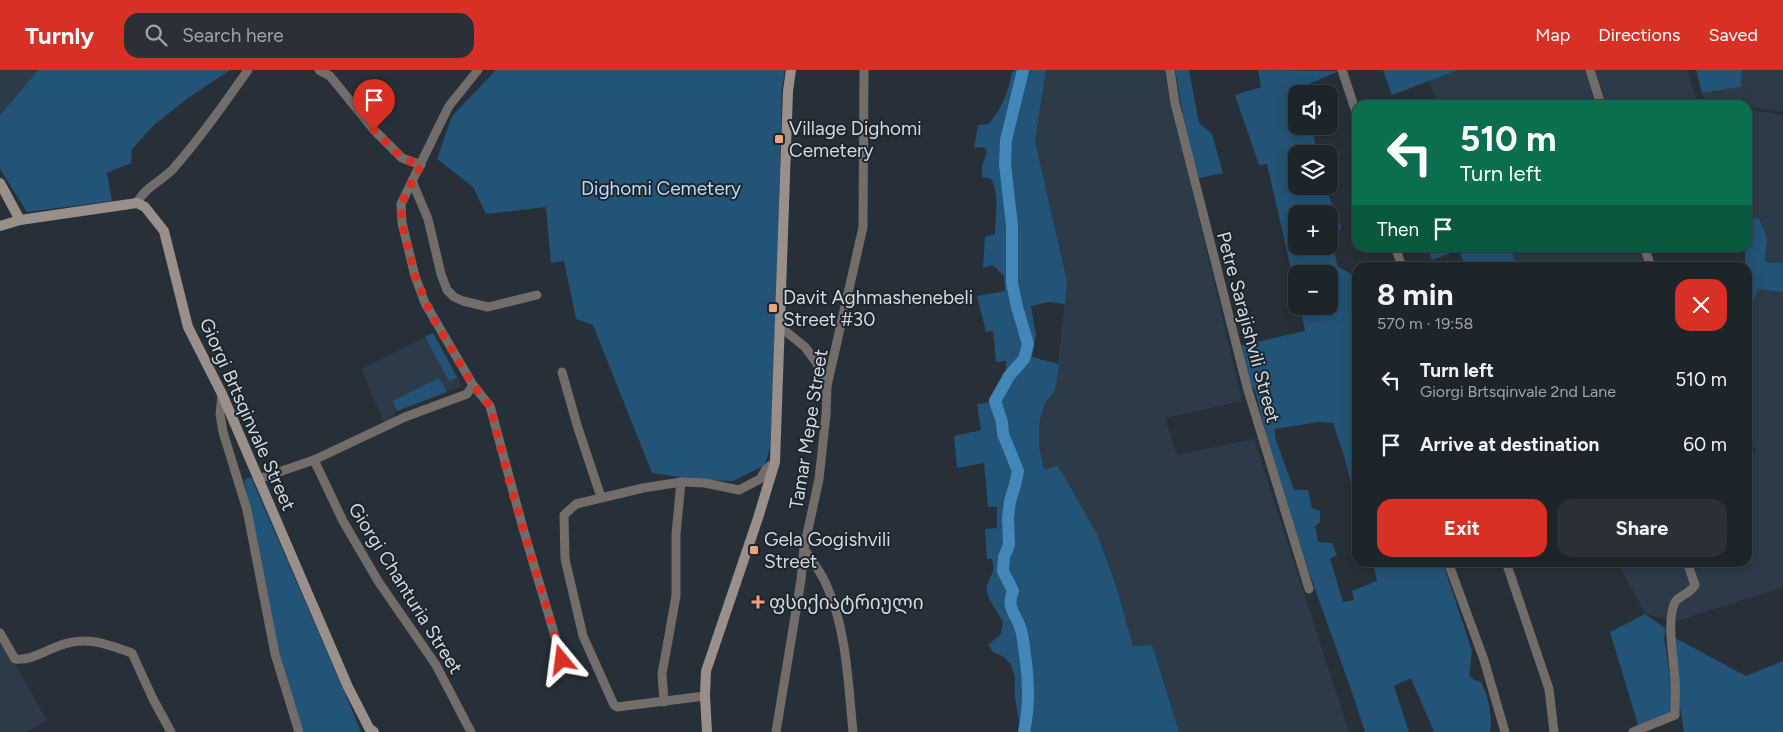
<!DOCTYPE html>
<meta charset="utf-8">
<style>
body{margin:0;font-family:Figtree,"Noto Sans Georgian",sans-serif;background:#2a3036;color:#f1f3f6;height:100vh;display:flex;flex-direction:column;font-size:19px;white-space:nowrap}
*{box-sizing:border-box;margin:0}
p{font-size:16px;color:#a0a4a8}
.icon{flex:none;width:28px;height:28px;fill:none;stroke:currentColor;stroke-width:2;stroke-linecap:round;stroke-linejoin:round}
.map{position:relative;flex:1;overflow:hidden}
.panel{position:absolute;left:1352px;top:192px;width:400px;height:305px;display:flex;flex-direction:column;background:#1d242a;border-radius:15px;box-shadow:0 2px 12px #0003,0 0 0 1px #3b4147}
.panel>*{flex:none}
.top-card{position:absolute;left:1352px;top:30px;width:400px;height:152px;border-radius:15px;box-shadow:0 2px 12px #0003,0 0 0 1px #3b4147;background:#0b6e4f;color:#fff;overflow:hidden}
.controls{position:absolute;left:1288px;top:15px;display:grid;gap:10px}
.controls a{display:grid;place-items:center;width:50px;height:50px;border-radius:10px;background:#1d242a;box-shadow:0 2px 12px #0003,0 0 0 1px #3b4147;font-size:25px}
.pin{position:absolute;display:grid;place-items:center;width:42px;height:42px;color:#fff;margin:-51px -21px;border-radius:50% 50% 50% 0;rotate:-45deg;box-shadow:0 0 5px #0007}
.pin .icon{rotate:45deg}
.me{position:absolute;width:55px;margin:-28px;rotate:344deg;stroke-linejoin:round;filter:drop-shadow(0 0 4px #0008)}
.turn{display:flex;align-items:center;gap:18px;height:105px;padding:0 25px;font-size:22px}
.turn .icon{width:65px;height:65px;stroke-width:2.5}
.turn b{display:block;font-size:35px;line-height:42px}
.then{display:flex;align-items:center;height:48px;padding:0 25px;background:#0003;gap:10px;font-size:19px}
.round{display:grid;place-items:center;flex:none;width:52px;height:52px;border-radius:15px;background:#2a3036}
.overview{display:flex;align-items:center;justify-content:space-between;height:85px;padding:0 25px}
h1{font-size:30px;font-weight:700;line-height:38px}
.action{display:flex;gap:10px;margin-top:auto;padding:10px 25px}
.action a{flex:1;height:58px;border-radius:15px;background:#d93025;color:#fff;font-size:20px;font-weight:700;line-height:58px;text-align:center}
.action a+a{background:#2a3036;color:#f1f3f6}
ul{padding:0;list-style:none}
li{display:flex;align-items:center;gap:15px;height:65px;padding:0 25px}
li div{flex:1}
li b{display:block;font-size:19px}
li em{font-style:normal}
header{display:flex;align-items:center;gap:30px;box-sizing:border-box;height:70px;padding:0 25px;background:#d93025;color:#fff}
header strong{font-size:24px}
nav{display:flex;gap:28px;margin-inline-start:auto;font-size:18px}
.search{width:350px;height:45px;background:#2a3036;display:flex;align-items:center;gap:12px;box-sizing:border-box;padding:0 18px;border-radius:15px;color:#a0a4a8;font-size:19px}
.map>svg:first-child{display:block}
.built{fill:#2c3b47}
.green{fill:#235376;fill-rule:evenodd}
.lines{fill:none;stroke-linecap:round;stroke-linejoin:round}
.river{stroke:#4386b8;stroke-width:12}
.street{stroke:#736d6a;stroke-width:9}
.secondary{stroke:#99908b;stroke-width:10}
.route{stroke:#d93025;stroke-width:9;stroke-dasharray:0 16.2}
.poi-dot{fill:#efa378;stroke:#1d262e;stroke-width:2}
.labels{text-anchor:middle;stroke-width:4;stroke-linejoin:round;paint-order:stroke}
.poi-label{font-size:19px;fill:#d3d9df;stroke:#1d262e;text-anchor:start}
.park-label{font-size:19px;fill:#b9dbf7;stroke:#1d262e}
.street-label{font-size:19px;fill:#d3d9df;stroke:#1d262e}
</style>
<header>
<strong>Turnly</strong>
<div class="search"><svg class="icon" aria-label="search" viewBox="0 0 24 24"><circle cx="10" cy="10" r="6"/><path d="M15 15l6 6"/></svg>Search here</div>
<nav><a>Map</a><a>Directions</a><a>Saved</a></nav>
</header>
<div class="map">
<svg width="1783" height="662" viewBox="0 0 1783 662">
<rect width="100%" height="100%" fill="#273038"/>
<g class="built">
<path d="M0,0H38L0,45Z"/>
<path d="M1046,0H1166L1173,38L1242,331L1165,348L1177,385L1254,369L1349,662H1179L1152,575L1133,576L1117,519L1058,397L1044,399L1039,376V354L1045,333L1055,321L1067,211L1035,71Z"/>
<path d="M1458,0H1585L1596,35H1438L1429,11Z"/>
<path d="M1593,0H1687L1698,35H1604Z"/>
<path d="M1742,0H1783V41L1748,37V35H1706L1702,23L1741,17Z"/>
<path d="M1748,40L1783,45V193L1765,192L1767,168L1759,148L1748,149Z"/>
<path d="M1512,178H1640L1647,197H1517Z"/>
<path d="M1758,219L1783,222V517L1677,551L1645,544L1618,493L1748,492V399L1755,381L1748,353V249Z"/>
<path d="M433,263L462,316L394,342L396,348L385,352L382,350L381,345L361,299Z"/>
<path d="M0,568L47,650L26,662H0Z"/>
</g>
<g class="green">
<path d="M38,0H230L188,28L154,55L132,79L131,93L107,103L112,131L27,142L0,99V45Z"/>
<path d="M496,0H785L782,19L775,293L770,377L765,395L733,411L699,410L652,403L593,255L576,249L564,191L551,193L546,137L486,144L473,117L437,89L452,46Z"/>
<path d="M1016,0H1046L1035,71L1067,211L1065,234L1049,232L1031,236L1036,265L1032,287L1059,294L1055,321L1045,333L1039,354V376L1044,399L1058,396L1097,464L1117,519L1133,576L1152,575L1179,662H1018L1020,656L1015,628V607L1011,595L1004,587L993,582L988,575L1001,564L1003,552C999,543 984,525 987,516C990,502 996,506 992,489H987L985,459L997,458V437H988L984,393L957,398L954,366L981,360L977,334L992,332L1006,300V291L996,292L993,261L986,262L977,226L1005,221L1004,206L993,195L983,198L985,167L995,164C995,148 1000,124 991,109L982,107V96L987,82L984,77L974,78L978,55L989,54C1001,39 1009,21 1012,2Z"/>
<path d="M1175,0H1189L1199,53L1212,64L1223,103L1199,108L1189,78Z"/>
<path d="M1258,0L1339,1L1290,22L1291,34L1296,39V56H1312L1317,84H1296V116H1325L1341,157L1333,178L1338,197L1350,203L1357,212V438L1345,389L1333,353L1318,352L1275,359V367L1277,373L1294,420H1308L1312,438L1320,441V452L1315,456L1318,472L1332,473L1337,485L1330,489L1343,532L1354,530L1352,521L1377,511L1373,493H1443L1472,581L1469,605L1474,610L1481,612C1488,625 1493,648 1490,662H1434L1411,608L1394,616L1409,662H1365C1346,601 1322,542 1302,481C1285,428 1268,375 1255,320L1251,316L1239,276L1305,261L1300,236H1329V204H1296V221L1267,94L1259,95L1235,25L1261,17ZM1296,144H1329V176H1296Z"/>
<path d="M1383,0H1458L1392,25Z"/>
<path d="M1696,0H1742L1741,17L1702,23Z"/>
<path d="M1759,148L1767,168L1765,192L1783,193V222L1758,219L1748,249V198L1745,197V178H1748V149Z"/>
<path d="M1427,178H1511L1517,197H1501L1500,195L1493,197H1465L1459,180L1432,190Z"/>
<path d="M433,263L457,307L449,311L425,267Z"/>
<path d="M439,308L447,322L397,341L393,331Z"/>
<path d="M251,407L350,635L361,662H304C292,627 279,593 271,557C260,508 255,459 244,410Z"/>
<path d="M1645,544L1666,559L1664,567L1671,612V643L1639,658L1610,562Z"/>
<path d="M1675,568L1746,606L1783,591V662H1684L1680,637L1679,611Z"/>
</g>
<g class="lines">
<path class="river" d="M1023,0L1006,70L1005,94L1012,156V213L1017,237L1028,274L1024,289L1009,306L995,331L1002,352L1003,364L1018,401L1015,415L1010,431L1008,448L1009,475L1004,487L1003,501L1013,521C1006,538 1015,542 1020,557C1024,567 1024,581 1026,592C1029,616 1029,639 1024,662"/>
<g class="street">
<path d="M319,0L330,6L374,60L402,88L421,95"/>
<path d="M478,0L449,36L438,58L401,134L402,153L415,206L425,233L473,315L490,336L523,458L562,590"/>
<path d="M1170,0L1175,33L1247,317L1309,519"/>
<path d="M1342,0L1358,48"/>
<path d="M1590,0L1601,35"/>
<path d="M412,111L428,149L441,204L447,220L454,227L463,231L488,237L537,225"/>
<path d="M137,133C144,118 163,110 173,99C201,67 224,34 248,0"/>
<path d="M1396,178L1402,198"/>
<path d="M1645,178L1651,198"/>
<path d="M779,256L805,277L816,292L827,316"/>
<path d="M562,302L577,355L601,427"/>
<path d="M222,325L220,344L223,362L247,440L275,584L299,662"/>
<path d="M314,390L343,451L378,511L436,595L471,662"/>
<path d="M258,409L314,390L405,347L467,324L473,315"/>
<path d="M804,478C811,490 821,502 826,514C847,560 848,613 853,662"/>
<path d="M1448,492L1484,590L1505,662"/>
<path d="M1506,492L1549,619L1554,662"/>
<path d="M0,563L15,589C29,591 43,582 56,577C84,565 105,573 132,583L153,629L171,662"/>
<path d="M705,626L617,637L614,635L583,566L565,489L564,445L576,434L643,418L681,412L705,413L739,420L760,409L766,399L775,392"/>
<path d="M664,632L662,604L676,526V464L681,412"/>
<path d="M776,662L801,510L804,478L819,409L826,345L827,316L863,157L864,0"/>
<path d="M1633,662L1675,645C1675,633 1676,621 1675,610C1674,591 1666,549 1675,532C1680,525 1690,524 1695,515L1687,492"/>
</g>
<g class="secondary">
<path d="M0,113L20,150L137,133L145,137L164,161L188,257L222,324L348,617L369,658L374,662"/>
<path d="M0,156L20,150"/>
<path d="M707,662L705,626L706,601L758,448L775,392L788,21L791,0"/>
</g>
</g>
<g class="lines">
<path class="route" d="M374,60L402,88L421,95L401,134L402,153L415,206L433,248L473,315L490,336L510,414L562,590"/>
</g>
<g class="poi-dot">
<rect x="774" y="64" width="10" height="10" rx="2.5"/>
<rect x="768" y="233" width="10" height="10" rx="2.5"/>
<rect x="749" y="475" width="10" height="10" rx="2.5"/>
<path d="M755.5 524.5h5v5h5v5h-5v5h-5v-5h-5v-5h5z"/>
</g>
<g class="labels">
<g class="poi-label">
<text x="789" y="65">Village Dighomi<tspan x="789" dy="22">Cemetery</tspan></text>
<text x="783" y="234">Davit Aghmashenebeli<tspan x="783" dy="22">Street #30</tspan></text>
<text x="764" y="476">Gela Gogishvili<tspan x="764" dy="22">Street</tspan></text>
<text x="769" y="539">ფსიქიატრიული</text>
</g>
<g class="park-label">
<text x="661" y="125">Dighomi Cemetery</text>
</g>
<g class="street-label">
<text transform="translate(1249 257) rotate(75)" y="7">Petre Sarajishvili Street</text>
<text transform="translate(248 344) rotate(66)" y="7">Giorgi Brtsqinvale Street</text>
<text transform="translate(808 359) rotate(-81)" y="7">Tamar Mepe Street</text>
<text transform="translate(406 518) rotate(58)" y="7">Giorgi Chanturia Street</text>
</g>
</g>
</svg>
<div class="controls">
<a><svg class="icon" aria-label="sound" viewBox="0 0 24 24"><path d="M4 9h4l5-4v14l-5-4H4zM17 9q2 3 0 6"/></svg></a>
<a><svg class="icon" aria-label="layers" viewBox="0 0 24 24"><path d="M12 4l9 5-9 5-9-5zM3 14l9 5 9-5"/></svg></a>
<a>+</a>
<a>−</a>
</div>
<div class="pin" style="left:374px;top:60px;background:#d93025"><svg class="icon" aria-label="arrive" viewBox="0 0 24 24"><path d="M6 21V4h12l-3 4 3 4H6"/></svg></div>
<svg class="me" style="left:562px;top:590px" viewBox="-20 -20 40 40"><path d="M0-17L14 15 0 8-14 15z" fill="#d93025" stroke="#fff" stroke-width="4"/></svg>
<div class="top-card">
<div class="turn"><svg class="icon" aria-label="left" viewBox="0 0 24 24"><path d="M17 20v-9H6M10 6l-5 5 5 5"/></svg><div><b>510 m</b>Turn left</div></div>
<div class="then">Then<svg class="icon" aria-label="arrive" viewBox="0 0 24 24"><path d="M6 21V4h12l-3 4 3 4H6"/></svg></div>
</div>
<section class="panel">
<div class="overview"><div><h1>8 min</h1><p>570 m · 19:58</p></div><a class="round" style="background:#d93025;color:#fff"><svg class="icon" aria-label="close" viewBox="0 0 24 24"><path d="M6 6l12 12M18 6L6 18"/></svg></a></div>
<ul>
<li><svg class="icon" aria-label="left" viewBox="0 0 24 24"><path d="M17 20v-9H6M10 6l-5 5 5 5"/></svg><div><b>Turn left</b><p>Giorgi Brtsqinvale 2nd Lane</p></div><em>510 m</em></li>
<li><svg class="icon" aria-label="arrive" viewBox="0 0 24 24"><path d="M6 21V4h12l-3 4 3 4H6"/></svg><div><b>Arrive at destination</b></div><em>60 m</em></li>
</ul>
<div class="action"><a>Exit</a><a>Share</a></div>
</section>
</div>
